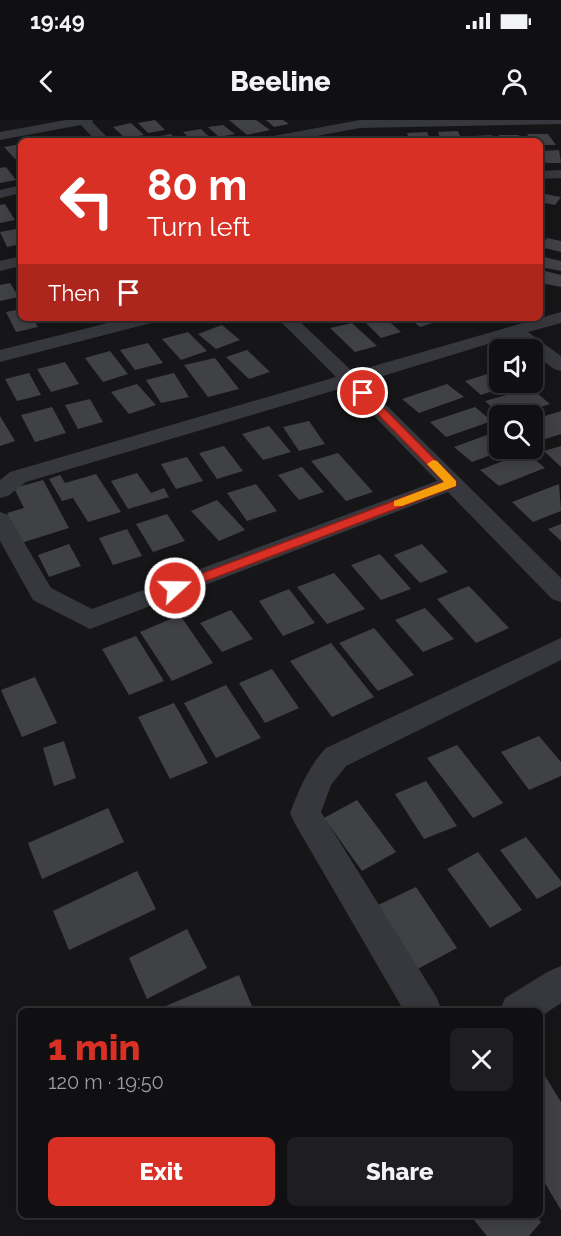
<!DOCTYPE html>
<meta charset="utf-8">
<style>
body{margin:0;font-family:Raleway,sans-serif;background:#1e1e20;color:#f1f3f6;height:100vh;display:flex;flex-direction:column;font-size:22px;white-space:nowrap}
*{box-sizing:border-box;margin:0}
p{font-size:20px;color:#9c9d9f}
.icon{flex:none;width:33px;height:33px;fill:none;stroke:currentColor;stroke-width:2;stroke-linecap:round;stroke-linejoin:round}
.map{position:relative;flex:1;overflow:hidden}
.sheet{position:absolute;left:18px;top:888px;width:525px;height:210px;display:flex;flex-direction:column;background:#101012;border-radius:9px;box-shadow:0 3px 15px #0003,0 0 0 2px #303032}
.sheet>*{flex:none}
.top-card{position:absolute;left:18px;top:18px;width:525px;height:183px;border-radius:9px;box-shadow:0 3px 15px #0003,0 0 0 2px #303032;background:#d93025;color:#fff;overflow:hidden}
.tools{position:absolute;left:489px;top:219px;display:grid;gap:12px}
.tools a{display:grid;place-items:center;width:54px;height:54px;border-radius:9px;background:#101012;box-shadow:0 3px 15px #0003,0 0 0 2px #303032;font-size:30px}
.pin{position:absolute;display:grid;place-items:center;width:51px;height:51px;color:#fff;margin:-26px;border:3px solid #fff;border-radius:50%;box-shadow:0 2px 6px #0007}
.me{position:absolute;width:66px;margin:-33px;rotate:69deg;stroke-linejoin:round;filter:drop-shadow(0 0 4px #0008)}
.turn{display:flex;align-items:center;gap:21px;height:126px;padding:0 30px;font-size:27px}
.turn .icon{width:78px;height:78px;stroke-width:2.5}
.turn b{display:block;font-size:42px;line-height:51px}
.then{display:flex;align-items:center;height:57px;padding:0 30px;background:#0003;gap:12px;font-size:22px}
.round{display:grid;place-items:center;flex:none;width:63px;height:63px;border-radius:9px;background:#1e1e20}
.head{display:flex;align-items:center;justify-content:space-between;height:102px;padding:0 30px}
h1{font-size:36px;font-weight:800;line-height:45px;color:#d93025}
.action{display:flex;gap:12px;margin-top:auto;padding:12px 30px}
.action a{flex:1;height:69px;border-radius:9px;background:#d93025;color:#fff;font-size:24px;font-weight:800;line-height:69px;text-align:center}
.action a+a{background:#1e1e20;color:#f1f3f6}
.status{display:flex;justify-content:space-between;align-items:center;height:42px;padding:0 30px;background:#101012;direction:ltr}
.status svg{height:16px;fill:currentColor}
header{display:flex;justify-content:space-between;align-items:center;height:78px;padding:0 30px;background:#101012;font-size:27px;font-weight:800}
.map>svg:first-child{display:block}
.building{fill:#404145}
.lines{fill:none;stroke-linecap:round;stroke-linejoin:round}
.street{fill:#37383d;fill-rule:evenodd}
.route{fill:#d93025;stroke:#8d1f18;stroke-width:1.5}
.slow{fill:#f59e0b}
</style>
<div class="status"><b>19:49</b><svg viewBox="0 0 49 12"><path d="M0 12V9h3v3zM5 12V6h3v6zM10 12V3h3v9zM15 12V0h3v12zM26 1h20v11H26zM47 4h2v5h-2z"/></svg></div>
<header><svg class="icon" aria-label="back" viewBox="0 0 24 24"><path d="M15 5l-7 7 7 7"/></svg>Beeline<svg class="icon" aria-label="person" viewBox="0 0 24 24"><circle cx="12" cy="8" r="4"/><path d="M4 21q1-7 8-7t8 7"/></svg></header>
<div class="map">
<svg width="561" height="1116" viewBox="0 0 561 1116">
<rect width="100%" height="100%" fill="#161618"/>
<g class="building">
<path d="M155,0L165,10L148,13L138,3Z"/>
<path d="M229,0H256L270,10L247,15Z"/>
<path d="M266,0H283L289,4L274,7Z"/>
<path d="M131,3L144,15L125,18L113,7Z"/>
<path d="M223,5L235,14L219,17L208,7Z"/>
<path d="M201,9L214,21H192L183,12Z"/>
<path d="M458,11L462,21H441L438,12Z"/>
<path d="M427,12L431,21H410L407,13Z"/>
<path d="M171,14L178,21H154L151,18Z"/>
<path d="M527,14H548L556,25H540V21H531Z"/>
<path d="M492,15L496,21H476L473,16Z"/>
<path d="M499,15H519L522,21H502Z"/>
<path d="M21,24V38L15,39L4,27Z"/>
<path d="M559,30L561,43H546L540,33V31Z"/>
<path d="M6,47L16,60L0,63V48Z"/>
<path d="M540,73L561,77L555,85L540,82Z"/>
<path d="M5,84L15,100L0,103V85Z"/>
<path d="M16,109L21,116V124L7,127L0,112Z"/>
<path d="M547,118L561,121V132L540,127Z"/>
<path d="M540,136L561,141V151L540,147Z"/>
<path d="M541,150L561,155V167L540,163Z"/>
<path d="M10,163L19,177L0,181V165Z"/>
<path d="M21,189V198H33L38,207L16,212L6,192Z"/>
<path d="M372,198H385L401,212L381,218L363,200Z"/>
<path d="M409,198H435L439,201L420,207Z"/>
<path d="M352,203L377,226L355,232L330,208Z"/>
<path d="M222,205L240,220L216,229L198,214Z"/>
<path d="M188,212L207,231L181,240L162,219Z"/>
<path d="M148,223L163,243L135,250L120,230Z"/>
<path d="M247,230L270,252L249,259L226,237Z"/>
<path d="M110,231L128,254L103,262L85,238Z"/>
<path d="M215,238L239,269L208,277L184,245Z"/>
<path d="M65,242L79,264L51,272L37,249Z"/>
<path d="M500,250V262L517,263L481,275L465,261Z"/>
<path d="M29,253L41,275L17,281L5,259Z"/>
<path d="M174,253L189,277L161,283L146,260Z"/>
<path d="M137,264L156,285L129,294L111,272Z"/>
<path d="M447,264L464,277L419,293L402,279Z"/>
<path d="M531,268L550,284L512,296H501L485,281Z"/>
<path d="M90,279L103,302L78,309L65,285Z"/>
<path d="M52,287L66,313L35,322L21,295Z"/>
<path d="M475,287L492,301L446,317L430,302Z"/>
<path d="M561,291V314L532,323V300Z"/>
<path d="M0,296L15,321L0,326Z"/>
<path d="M309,301L325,324L299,331L283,307Z"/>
<path d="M269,306L291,332L263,340L242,314Z"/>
<path d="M498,311L500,328L507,329L472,342L454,327Z"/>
<path d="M224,326L243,351L217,359L199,333Z"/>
<path d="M561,326V347L544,331Z"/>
<path d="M526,332L545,348L499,366L480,350Z"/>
<path d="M338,333L373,372L346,381L311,341Z"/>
<path d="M187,337L203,361L176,369L161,344Z"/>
<path d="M302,347L324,372L299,380L278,355Z"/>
<path d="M137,353L151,373L164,368L169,377L128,389L111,361Z"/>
<path d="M96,354L121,392L88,402L73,378L62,381L49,359L60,355L65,363Z"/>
<path d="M43,360L69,408L21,423L7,393L24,388L14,368Z"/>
<path d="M256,364L277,391L247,401L227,373Z"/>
<path d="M559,364L561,391L533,402L512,382Z"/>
<path d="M217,380L245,410L219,421L191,391Z"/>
<path d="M167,394L185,421L153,432L136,404Z"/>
<path d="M561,404V421L548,409Z"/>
<path d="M127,409L142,436L113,445L99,418Z"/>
<path d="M69,424L81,446L49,457L38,435Z"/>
<path d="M422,424L448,452L420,463L394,435Z"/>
<path d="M380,434L411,469L381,480L351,445Z"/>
<path d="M334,453L365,489L327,504L297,467Z"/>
<path d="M469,466L509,508L476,523L437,479Z"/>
<path d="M289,469L315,503L283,516L259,481Z"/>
<path d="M425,488L454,519L423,532L395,500Z"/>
<path d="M231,490L253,519L222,532L200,503Z"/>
<path d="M180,495L213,543L172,561L140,512Z"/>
<path d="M374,508L414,555L378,571L339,523Z"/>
<path d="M136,516L164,561L129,575L102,529Z"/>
<path d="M331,523L374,577L332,597L290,541Z"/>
<path d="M272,549L299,588L265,603L239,563Z"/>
<path d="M35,557L57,603L22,617L1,570Z"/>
<path d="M226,565L261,618L216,638L184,583Z"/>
<path d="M174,583L208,643L170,659L138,597Z"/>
<path d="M539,616L561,642V656L529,670L501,632Z"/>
<path d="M64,621L76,658L54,666L43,628Z"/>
<path d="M457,625L503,683L473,698L427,638Z"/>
<path d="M426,661L457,706L424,719L395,674Z"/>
<path d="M357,680L396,732L362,751L324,698Z"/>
<path d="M108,688L124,722L42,759L28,723Z"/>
<path d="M526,717L561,761V766L537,779L500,730Z"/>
<path d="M478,732L522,790L490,808L447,749Z"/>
<path d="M137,751L156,789L69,830L53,791Z"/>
<path d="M416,767L457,828L414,851L374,787Z"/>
<path d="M187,809L207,848L147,879L129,838Z"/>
<path d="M239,855L254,891H154Z"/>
<path d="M545,956L561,982V1090L540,1055V959Z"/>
<path d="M470,1095H535L541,1102L529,1116H487Z"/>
</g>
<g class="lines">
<g class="street">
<path d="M66,0H93L92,2L111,21H96L81,5L0,20V12Z"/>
<path d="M360,0H561V4L360,8L290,21H261L268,17Z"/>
<path d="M561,50V58L540,59V51Z"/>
<path d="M21,65V73L0,78V70Z"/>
<path d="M21,136V146L0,151V141Z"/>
<path d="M561,192V203L528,212L561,236V251L554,249L532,233V230H528L511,217L363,262L561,458V482L552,479L448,372L90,509L33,480L0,421V392L8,395L51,468L92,489L437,361L346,267L26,362L8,376L0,378V360L10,352L336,257L277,198H296L353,252Z"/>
<path d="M128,198H158L155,202L0,242V230Z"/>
<path d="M561,518V540L346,646L331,665L321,692L437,878L442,891H404L294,702L290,693C299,670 308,647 326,628Z"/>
<path d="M561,846V883L540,897V891H500L505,878L549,851Z"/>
</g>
</g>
<path class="route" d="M359,271H367L456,361V366L180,471H171L169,468L171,465L444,362L359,275Z"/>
<path class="slow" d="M433,340L437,341L456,361V366L402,386H394V381L444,362L427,344Z"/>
</svg>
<div class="tools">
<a><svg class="icon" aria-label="sound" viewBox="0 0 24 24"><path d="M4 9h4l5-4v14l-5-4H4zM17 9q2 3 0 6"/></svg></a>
<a><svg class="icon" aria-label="search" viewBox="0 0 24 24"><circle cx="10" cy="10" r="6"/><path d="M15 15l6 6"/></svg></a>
</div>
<div class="pin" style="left:363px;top:273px;background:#d93025"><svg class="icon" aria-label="arrive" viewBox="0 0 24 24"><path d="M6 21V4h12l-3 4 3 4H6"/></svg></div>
<svg class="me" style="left:175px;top:468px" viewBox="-20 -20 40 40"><circle r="17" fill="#d93025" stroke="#fff" stroke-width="3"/><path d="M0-11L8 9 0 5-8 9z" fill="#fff"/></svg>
<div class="top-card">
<div class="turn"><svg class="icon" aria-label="left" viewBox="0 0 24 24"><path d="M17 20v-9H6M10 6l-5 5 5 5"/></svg><div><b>80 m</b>Turn left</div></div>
<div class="then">Then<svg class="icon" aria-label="arrive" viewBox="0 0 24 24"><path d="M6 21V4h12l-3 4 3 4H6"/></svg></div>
</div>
<section class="sheet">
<div class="head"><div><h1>1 min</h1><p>120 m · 19:50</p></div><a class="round"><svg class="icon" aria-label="close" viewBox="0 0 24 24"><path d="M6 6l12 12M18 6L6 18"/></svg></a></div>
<div class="action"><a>Exit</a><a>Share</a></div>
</section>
</div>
